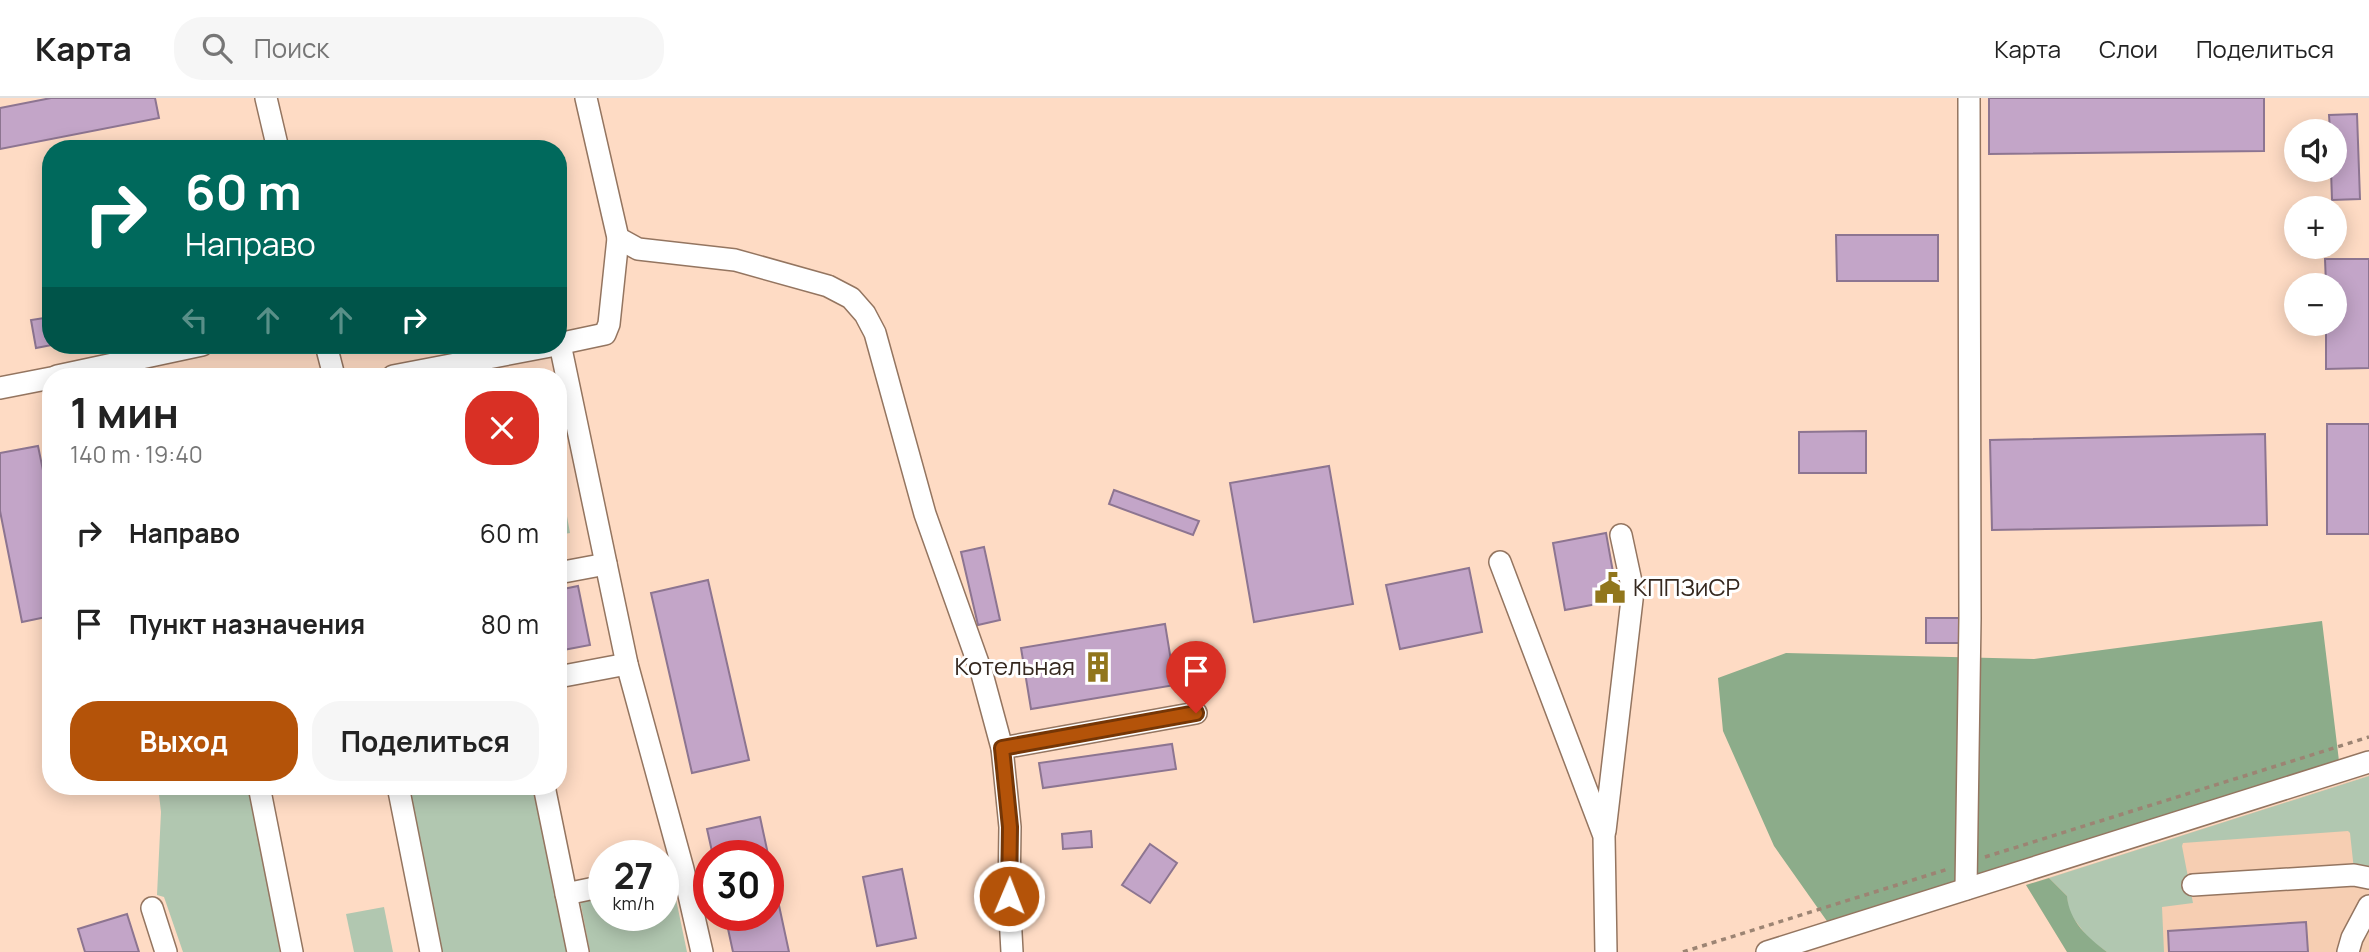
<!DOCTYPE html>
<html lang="ru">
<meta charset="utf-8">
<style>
body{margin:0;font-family:Manrope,sans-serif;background:#f6f6f6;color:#222;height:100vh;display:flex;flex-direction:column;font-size:26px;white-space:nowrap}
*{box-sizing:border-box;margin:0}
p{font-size:23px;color:#767676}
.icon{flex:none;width:38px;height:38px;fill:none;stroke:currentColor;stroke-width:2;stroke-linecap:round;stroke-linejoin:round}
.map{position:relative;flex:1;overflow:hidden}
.details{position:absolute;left:42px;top:270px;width:525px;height:427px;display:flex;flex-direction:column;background:#fff;border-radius:28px;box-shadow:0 4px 18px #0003}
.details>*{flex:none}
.top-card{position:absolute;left:42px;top:42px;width:525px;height:214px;border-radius:28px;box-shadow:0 4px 18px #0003;background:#00695c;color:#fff;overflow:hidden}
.tools{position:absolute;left:2284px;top:21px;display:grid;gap:14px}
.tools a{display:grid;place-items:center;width:63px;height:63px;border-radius:50%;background:#fff;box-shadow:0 4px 18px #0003;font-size:35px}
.speed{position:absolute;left:588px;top:742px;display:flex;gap:14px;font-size:35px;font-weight:700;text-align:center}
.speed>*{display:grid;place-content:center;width:91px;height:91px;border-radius:50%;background:#fff;box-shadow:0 4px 18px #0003;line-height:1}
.speed small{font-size:18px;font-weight:400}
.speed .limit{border:10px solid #d22;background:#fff;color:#111}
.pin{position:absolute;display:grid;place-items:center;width:60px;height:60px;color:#fff;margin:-72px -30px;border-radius:50% 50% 50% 0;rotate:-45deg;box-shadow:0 0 7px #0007}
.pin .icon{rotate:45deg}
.me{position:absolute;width:77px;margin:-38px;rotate:1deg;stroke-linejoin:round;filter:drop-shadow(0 0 5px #0008)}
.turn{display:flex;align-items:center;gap:24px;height:147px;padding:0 28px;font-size:32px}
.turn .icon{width:91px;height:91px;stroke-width:2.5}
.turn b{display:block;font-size:49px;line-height:60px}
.lanes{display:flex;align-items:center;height:66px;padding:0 28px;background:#0003;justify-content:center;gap:35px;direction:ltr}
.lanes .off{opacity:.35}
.round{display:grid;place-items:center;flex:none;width:74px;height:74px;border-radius:28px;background:#f6f6f6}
.head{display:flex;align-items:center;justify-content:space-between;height:119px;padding:0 28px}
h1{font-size:42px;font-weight:700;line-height:52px}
.action{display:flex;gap:14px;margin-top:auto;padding:14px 28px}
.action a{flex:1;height:80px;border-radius:28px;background:#b45309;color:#fff;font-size:28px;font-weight:700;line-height:80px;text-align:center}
.action a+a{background:#f6f6f6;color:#222}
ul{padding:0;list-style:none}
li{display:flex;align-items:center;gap:21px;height:91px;padding:0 28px}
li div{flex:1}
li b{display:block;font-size:26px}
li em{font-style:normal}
header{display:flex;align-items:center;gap:42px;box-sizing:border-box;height:98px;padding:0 35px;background:#fff;border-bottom:2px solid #e0e0e0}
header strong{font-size:33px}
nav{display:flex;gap:38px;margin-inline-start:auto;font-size:24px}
.search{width:490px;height:63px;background:#f6f6f6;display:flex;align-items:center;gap:18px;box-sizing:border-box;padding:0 24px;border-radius:28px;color:#767676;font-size:26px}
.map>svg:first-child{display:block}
.built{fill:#f6ceb2}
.green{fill:#b1c7b0}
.forest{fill:#8cac8a}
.building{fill:#c3a5c8;stroke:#8d7591;stroke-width:2}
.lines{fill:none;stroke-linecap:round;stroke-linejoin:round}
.minor-casing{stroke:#947560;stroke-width:24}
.path{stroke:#9c8473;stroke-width:3.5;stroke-dasharray:5 5;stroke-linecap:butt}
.minor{stroke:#fff;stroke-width:21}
.route-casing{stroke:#753606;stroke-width:18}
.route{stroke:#b45309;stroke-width:12}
.labels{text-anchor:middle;stroke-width:6;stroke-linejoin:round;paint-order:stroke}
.poi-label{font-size:24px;fill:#35281f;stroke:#fff;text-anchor:start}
</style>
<header>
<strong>Карта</strong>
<div class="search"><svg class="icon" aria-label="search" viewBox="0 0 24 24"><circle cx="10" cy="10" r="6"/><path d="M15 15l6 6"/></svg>Поиск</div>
<nav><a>Карта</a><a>Слои</a><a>Поделиться</a></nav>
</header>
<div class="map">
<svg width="2369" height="854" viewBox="0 0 2369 854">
<rect width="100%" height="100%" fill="#fedbc4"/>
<path class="built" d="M2369,677V854H2067L2026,787Z"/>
<g class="green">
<path d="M558,368L570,435L558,437Z"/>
<path d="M2369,678V774L2354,772L2350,735L2348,733L2183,745L2182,748L2193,805L2162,809L2164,854H2107L2089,841L2068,813L2067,798L2049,780Z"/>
<path d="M158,688H249L280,854H183L164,799L157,797L161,714Z"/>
<path d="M408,688H535L568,854H441Z"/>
<path d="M672,782L687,854H590L580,802L604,797V817H663V784Z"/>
<path d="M384,809L393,854H354L346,816Z"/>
</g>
<g class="forest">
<path d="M2322,523L2339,663L1829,826L1774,748L1723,633L1718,580L1786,555L2034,561Z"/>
<path d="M2049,780L2067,798C2069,823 2088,840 2107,854H2067L2026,787Z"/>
</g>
<g class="building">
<path d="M51,0H155L159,20L0,51V10Z"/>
<path d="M1989,0H2264V53L1989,56Z"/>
<path d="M2357,16L2360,101L2332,102L2331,72H2334V33H2330L2329,17Z"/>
<path d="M1836,137H1938V183H1837Z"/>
<path d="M2325,161H2369V270L2326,271V226H2334V187H2326Z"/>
<path d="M51,219L52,247L36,250L31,222Z"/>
<rect x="2327" y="326" width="42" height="110"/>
<path d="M1866,333V375H1799V334Z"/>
<path d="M2265,336L2267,427L1992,432L1990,342Z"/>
<path d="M38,348L51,411V518L22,524L0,413V355Z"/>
<path d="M1329,368L1353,506L1254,524L1230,385Z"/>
<path d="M1114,392L1199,423L1193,437L1109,406Z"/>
<path d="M1606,435L1618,502L1565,512L1553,445Z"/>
<path d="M984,449L1000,522L978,527L961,454Z"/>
<path d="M1469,470L1482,534L1400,551L1386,487Z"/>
<path d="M708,482L749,662L692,675L651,495Z"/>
<path d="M578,488L590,547L558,553V492Z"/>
<path d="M1926,520H1960L1959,545H1926Z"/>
<path d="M1165,526L1175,587L1031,611L1021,550Z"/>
<path d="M1172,646L1176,671L1043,690L1039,665Z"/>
<path d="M760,719L789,854H733L725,817H768V758H713L707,731Z"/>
<path d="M1091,733L1092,749L1063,751L1062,736Z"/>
<path d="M1150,746L1177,765L1150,805L1122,787Z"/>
<path d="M902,771L916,840L877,848L863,779Z"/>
<path d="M127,816L139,854H85L78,831Z"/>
<path d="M2306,824L2308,854H2169L2168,833Z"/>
</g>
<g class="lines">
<defs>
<g id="minor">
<path d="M266,0L278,51"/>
<path d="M586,0L618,140L638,151L735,162L828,188L851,200L865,216L875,235L925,416L982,576L1002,650L1010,729L1009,798L1012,854"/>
<path d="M558,246L605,236L609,226L618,140"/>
<path d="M560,246L627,566L683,771L702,854"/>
<path d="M326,247L334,278"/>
<path d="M57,278L202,247"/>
<path d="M393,278L556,247"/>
<path d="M0,290L51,280"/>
<path d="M1500,464L1604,738L1606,854"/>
<path d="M558,475L606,466"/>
<path d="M558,579L627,566"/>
<path d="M1002,650L1196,615"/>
<path d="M259,688L292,854"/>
<path d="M398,688L431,854"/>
<path d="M544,688L578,854"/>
<path d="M1605,733L1633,493L1621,437"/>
<path d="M2193,787L2354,777L2369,780"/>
<path d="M1966,791L1970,520L1969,0"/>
<path d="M566,796L604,788"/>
<path d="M152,810L166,854"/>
<path d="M1767,854L2369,664"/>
<path d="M2348,854L2352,840L2369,808"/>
</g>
</defs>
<use href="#minor" class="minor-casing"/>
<g class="path">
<path d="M1985,759L2369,639"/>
<path d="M1683,854L1948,771"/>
</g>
<use href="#minor" class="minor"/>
</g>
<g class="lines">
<defs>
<path id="route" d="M1009,798L1010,729L1002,650L1196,615"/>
</defs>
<use href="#route" class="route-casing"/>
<use href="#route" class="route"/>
</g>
<defs>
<symbol id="civic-bare" viewBox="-9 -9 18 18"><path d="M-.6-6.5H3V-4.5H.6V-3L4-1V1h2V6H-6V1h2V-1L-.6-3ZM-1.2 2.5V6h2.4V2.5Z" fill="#91761c" stroke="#fff" stroke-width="2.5" paint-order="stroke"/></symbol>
<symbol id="building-bare" viewBox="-9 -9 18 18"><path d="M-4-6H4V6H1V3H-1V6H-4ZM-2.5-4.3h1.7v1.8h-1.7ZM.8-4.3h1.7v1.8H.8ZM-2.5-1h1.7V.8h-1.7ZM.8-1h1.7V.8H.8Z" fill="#91761c" stroke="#fff" stroke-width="2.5" paint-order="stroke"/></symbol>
</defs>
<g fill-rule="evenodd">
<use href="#civic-bare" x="1588" y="468" width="44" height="44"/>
<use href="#building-bare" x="1076" y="547" width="44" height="44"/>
</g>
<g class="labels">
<g class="poi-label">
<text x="1633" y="498">КППЗиСР</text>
<text x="1075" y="577" text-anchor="end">Котельная</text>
</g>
</g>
</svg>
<div class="tools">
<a><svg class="icon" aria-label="sound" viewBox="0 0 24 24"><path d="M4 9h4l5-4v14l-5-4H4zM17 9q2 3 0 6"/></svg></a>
<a>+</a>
<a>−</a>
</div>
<div class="speed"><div>27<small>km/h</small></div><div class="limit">30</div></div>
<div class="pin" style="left:1196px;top:615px;background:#d93025"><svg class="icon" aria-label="arrive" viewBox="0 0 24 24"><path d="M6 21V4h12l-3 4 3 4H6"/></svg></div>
<svg class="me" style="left:1009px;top:798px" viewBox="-20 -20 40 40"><circle r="17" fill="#b45309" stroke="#fff" stroke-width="3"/><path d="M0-11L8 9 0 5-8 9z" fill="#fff"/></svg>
<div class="top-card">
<div class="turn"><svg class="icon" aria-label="right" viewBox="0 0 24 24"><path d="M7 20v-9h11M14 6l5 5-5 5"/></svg><div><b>60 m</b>Направо</div></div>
<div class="lanes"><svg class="icon off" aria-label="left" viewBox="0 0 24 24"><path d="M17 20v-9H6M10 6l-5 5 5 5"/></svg><svg class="icon off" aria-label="ahead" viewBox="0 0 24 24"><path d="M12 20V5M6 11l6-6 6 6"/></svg><svg class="icon off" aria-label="ahead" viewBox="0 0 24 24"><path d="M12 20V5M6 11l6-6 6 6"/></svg><svg class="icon" aria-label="right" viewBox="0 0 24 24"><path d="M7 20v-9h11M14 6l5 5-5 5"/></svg></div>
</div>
<section class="details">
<div class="head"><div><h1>1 мин</h1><p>140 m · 19:40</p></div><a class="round" style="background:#d93025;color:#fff"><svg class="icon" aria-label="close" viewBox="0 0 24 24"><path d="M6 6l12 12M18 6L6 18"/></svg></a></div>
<ul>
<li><svg class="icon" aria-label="right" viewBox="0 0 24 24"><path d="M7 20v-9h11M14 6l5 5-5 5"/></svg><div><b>Направо</b></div><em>60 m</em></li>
<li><svg class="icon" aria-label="arrive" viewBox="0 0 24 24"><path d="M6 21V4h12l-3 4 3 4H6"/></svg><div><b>Пункт назначения</b></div><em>80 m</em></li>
</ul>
<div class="action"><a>Выход</a><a>Поделиться</a></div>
</section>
</div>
